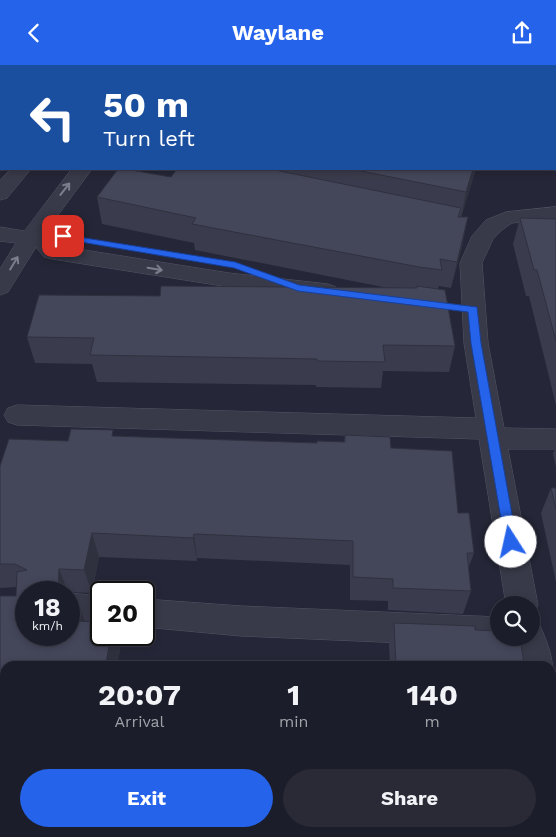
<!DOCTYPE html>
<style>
body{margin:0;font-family:"Work Sans",sans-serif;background:#292a36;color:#f1f3f6;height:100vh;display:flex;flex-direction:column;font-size:19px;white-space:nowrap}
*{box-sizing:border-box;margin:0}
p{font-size:16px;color:#a0a2a8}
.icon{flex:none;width:28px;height:28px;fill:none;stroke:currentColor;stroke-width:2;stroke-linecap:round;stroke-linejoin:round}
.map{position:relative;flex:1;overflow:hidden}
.details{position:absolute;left:0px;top:596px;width:556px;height:176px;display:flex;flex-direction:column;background:#1c1d2a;border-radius:15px 15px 0 0;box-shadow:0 2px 8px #0003,0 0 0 1px #3a3b47}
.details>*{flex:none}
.hud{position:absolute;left:0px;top:0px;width:556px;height:105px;box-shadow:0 2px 8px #0003,0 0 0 1px #3a3b47;background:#1a4fa0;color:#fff;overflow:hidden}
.controls{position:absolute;left:490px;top:531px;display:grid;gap:10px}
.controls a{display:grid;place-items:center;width:50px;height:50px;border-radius:50%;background:#1c1d2a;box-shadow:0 2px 8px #0003,0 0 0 1px #3a3b47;font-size:25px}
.speed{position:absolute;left:15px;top:516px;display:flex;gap:10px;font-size:25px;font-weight:700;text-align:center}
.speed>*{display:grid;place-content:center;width:65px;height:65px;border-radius:50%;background:#1c1d2a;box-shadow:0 2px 8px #0003,0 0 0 1px #3a3b47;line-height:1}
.speed small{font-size:12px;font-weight:400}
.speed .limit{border:2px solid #111;border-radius:8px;background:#fff;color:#111}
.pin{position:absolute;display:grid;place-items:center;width:42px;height:42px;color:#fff;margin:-21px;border-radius:10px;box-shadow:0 2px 8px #0006}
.me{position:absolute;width:55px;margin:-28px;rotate:350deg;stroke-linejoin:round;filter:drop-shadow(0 0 4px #0008)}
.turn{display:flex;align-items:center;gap:18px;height:105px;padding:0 20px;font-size:22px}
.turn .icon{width:65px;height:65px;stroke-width:2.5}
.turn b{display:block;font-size:35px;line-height:42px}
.eta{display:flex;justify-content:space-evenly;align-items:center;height:85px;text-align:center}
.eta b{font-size:30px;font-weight:700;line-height:35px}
.cta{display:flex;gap:10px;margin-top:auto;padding:10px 20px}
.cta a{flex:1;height:58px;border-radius:30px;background:#2563eb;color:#fff;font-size:20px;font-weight:700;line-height:58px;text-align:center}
.cta a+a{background:#292a36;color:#f1f3f6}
header{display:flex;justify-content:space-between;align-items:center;height:65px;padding:0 20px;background:#2563eb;color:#fff;font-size:22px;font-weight:700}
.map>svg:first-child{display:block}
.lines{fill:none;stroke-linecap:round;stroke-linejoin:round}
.minor-casing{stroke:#535564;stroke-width:1}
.minor{fill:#383a49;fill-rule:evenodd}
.wall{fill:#3a3c4d}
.shaded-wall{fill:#30313f}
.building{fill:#44465a;stroke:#30313f}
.oneway{stroke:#7c7e8d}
.route{fill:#2563eb;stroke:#184099}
</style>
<header><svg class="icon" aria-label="back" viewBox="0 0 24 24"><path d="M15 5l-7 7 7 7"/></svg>Waylane<svg class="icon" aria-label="share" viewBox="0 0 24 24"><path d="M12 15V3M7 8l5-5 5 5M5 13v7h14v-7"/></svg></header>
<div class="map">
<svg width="556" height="772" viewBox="0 0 556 772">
<rect width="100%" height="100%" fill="#252738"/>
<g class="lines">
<defs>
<g id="minor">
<path d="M524,0H542L543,1H525Z"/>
<path d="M555,47L556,48V62L555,61Z"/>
<rect x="555" y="73" width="1" height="12"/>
<path d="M11,104H31L7,133L0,135V116Z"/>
<path d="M72,104H92L44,169L60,165L68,167L71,172L68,177L57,179L59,181L229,208L328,219L336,222L340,227L336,232L328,235L229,222L52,194L44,192L36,182L8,227L0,230V204L16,178L0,176V162L24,166Z"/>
<path d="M556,142V154L512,158L502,165L493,174L482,198L488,278L504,363L556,364V384H508L538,540L533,550L531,551V540H506L479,374L17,360L8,357L4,350L8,343L17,340L476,353L464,278L460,198L472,171L486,155L506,147Z"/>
<path d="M69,528L101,531V559L69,556Z"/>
<path d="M144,534L241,541L499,552V572H513L510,577L499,582L241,571L144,562Z"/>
<path d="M531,558L540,561C547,576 556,599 551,613V601H524L513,572H531Z"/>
<path d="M551,644L556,646V705L551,703Z"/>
</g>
</defs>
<use href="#minor" class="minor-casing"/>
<use href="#minor" class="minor"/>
</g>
<g class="wall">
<path d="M0,0H75L73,1H1V53H0Z"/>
<path d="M177,104H476L461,152L463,178L451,223L439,221L438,224L455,281L449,307L383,306L381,323L316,322V320L97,317L92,299L35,298L27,272L160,231L388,223L195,185L194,178L102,159L97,132L171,112Z"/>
<path d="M520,153L556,154V340L529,231H526L513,179Z"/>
<path d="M345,370L391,383L458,448L474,488L468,504L471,526L463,549L388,545V536L350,535V500L197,493V496L99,492L92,528L68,527V528H26V570L77,537L85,557L101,570H117L121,580L117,599L5,601V752L0,751V531H16V522L0,523V401L68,376L115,371L317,378L344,377Z"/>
<path d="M556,381V402L553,389Z"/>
<path d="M551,423H556V517L541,448Z"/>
<path d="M394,558L475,565L524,599L532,601H390L389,579Z"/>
<path d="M33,768H92L91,772H68L36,770Z"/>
<path d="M218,768H294V772Z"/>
<path d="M356,768H464L465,772H356Z"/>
<path d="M493,768H534L531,770Z"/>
</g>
<g class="shaded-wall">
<path d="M46,0H75L73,1H45Z"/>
<path d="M473,104H476L461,153L466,127Z"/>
<path d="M468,152L463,178L451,223L457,197Z"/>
<path d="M92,468L99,492L92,528L84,505Z"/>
<path d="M194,469L197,493V496L193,473Z"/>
<path d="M59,504L68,527V528H58Z"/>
<path d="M77,537L86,559L73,556Z"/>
<path d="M111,570H117L121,580L117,601L106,598Z"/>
<path d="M87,768H92L91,772H90Z"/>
</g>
<g class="building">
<path d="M0,0H46L45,1H1V35L0,34Z"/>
<path d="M217,0H518V1H216Z"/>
<path d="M118,104H125L171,112L177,104H270L461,143L458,152H468L457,197L440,194L442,205L419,202L192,159L196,153L97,132Z"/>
<path d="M351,104H473L466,127Z"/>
<path d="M520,153L556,154V276L537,205H534Z"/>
<path d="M161,221L417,223V221L445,225L455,281L383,280L385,297L317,296V294L90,290L94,273L27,272L39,230L160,231Z"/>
<path d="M71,364L113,365L112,371L317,378V376L345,377V370L390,372L391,383L452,386L458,448H469L474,488H467L471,526L393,523V514L353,512V476L194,469L193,473L92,468L84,505L59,504L58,528H26V570H69V536L77,537L73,556L101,557V570H111L106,598L180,601H5V736H0V531H16L17,507L27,505L15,499H0V401L9,374L68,376Z"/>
<path d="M551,423H556V444Z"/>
<path d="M394,558L475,561V565L499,566V572H520L524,599L532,600V601H396Z"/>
<path d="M406,768H464L465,772L406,771Z"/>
</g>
<defs><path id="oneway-shaft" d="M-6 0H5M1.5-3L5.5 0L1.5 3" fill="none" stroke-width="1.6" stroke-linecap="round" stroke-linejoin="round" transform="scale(1.25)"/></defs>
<g class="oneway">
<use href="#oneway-shaft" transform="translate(65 124) rotate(-52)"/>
<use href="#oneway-shaft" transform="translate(14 198) rotate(-59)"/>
<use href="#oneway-shaft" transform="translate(155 204) rotate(9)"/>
</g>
<path class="route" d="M60,169L235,197L299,220L477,242L481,278L517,477L515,481L511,482L506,481L505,477L471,278L468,247L298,226L234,203L63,174L60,173Z"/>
</svg>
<div class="controls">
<a><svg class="icon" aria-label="search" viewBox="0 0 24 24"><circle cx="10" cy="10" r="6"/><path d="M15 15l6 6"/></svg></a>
</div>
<div class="speed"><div>18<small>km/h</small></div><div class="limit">20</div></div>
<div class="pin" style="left:63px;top:171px;background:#d93025"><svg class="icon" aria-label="arrive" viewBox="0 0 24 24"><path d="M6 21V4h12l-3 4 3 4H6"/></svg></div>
<svg class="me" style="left:511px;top:477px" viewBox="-20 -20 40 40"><circle r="19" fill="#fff"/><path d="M0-13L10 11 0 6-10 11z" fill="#2563eb"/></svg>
<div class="hud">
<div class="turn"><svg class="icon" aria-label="left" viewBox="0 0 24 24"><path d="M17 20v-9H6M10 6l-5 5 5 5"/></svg><div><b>50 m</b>Turn left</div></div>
</div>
<section class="details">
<div class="eta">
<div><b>20:07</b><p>Arrival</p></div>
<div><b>1</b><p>min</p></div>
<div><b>140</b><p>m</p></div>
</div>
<div class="cta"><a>Exit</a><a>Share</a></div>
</section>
</div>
